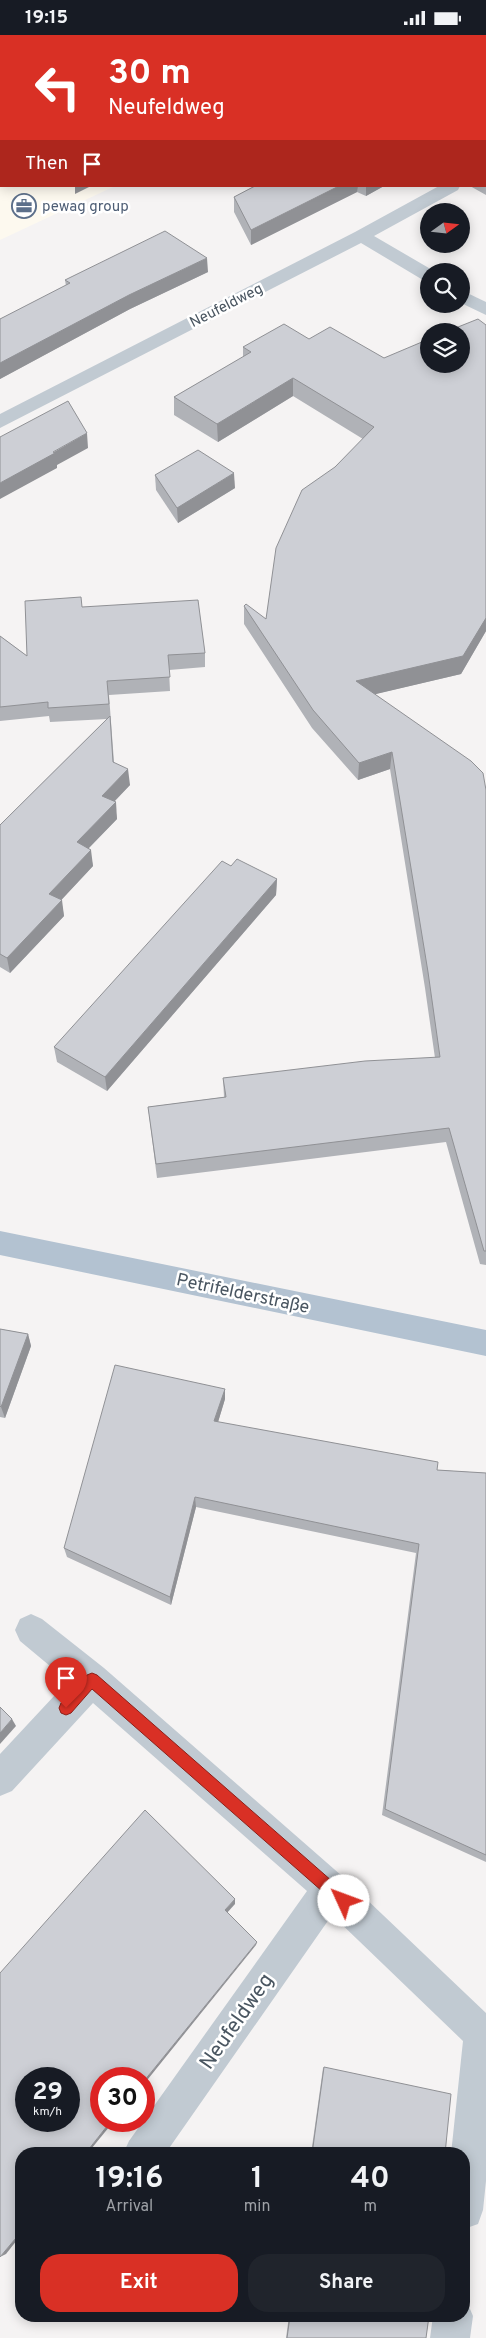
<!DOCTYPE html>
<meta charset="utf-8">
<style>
body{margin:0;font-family:Overpass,sans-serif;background:#20242c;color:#f1f3f6;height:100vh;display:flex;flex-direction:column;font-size:19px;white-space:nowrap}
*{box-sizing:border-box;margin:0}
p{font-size:16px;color:#9ea1a6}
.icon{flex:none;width:28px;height:28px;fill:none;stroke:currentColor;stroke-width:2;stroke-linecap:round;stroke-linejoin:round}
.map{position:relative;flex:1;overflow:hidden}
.panel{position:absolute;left:15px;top:2112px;width:455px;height:175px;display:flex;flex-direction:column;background:#171b24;border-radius:20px;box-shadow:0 2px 12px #0003}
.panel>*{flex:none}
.guide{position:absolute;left:0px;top:0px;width:486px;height:152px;box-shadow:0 2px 12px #0003;background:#d93025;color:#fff;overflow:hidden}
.needle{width:32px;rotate:75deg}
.buttons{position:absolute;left:420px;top:168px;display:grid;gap:10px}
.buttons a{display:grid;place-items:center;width:50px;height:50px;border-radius:50%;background:#171b24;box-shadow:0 2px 12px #0003;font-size:25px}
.speed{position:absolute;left:15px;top:2032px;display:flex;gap:10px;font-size:25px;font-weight:700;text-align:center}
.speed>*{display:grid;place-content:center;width:65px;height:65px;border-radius:50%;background:#171b24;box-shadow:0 2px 12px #0003;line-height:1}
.speed small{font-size:12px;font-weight:400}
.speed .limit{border:8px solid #d22;background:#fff;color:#111}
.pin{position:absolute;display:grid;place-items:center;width:42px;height:42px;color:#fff;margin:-51px -21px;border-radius:50% 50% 50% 0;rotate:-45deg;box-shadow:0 0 5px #0007}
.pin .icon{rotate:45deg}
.me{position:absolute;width:55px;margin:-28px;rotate:313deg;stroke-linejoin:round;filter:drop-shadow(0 0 4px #0008)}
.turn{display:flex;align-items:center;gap:18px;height:105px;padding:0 25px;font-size:22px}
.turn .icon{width:65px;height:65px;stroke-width:2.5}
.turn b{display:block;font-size:35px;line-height:42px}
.then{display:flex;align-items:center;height:48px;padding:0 25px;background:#0003;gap:10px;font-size:19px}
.eta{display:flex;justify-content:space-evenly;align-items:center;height:85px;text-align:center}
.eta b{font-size:30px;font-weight:700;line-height:35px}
.action{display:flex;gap:10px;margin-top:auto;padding:10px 25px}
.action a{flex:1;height:58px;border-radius:20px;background:#d93025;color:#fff;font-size:20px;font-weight:700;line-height:58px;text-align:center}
.action a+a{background:#20242c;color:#f1f3f6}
.status{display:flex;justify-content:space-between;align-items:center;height:35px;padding:0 25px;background:#171b24;direction:ltr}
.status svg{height:14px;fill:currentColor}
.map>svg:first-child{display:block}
.commercial{fill:#fdf9ef}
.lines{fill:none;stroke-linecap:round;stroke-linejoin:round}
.minor{fill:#c1cad2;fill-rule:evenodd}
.major{fill:#b3c2d1;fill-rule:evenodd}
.wall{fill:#b0b2b7}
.shaded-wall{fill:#909195}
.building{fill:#cdcfd5;stroke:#909195;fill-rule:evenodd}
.route{fill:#d93025;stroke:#8d1f18}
.labels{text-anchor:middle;stroke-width:5;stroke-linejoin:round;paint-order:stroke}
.far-service-label{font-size:15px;fill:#4e5e75;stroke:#fff;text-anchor:start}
.far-street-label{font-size:15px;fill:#4a5661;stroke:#fff}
.street-label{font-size:18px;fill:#4a5661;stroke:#fff}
.near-street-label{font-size:21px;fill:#4a5661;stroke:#fff}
</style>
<div class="status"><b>19:15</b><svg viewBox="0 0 49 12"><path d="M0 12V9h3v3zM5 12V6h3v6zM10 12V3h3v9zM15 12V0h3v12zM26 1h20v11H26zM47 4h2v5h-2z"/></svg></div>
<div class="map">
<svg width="486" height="2303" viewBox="0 0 486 2303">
<rect width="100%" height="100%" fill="#f5f3f3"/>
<path class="commercial" d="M0,0H225L1,1V151H115L0,205Z"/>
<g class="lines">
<g class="minor">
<rect x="0" y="76" width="1" height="10"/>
<path d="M439,151H460L458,155L374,201L434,236H429V246L423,245L361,208L0,393V379L355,197Z"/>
<path d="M461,255L486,267V280L461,268Z"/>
<path d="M31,1579L42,1584L104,1633L342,1841L486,1978V2146L483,2175L478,2189L464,2194V2119H451L463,2006L332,1880L165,2119H123L129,2106L307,1856L93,1668L12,1756L0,1761V1719L68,1646L20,1606L15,1595L20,1584Z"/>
<path d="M464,2266L467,2267L473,2281L470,2303H430L433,2281H464Z"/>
</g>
<path class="major" d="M0,1196L486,1295V1321L0,1220Z"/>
</g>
<g class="wall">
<path d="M286,0H420L418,1H289Z"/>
<path d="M485,71H486V160L470,151H485Z"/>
<path d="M255,151H384L366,161L357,157L251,210L234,177V162Z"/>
<path d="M208,237L130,274L0,344V284L66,251L65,245Z"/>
<path d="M486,290V596L461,639L375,659L486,755V1230L480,1229L446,1107L157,1143L148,1072L224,1062L223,1043L435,1023L425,953L390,734L358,745L312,693L244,589V571L266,584L335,432L363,404L293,361L218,407L174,380V362L243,322V312L309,304L384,323Z"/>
<path d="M155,440L235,453L178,488L156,455Z"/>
<path d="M82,572L205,618V632L169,635L170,656L109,660L114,727L130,750L114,767L117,784L89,813L93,831L61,865L64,881L10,938L0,932V790L107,684L50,687L49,681L0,686V601L27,621Z"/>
<path d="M231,831L277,844L276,860L107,1056L57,1027L54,1012Z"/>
<path d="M0,1294L28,1299L31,1311L5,1383L0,1382Z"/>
<path d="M225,1354V1364L218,1387L437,1435L486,1438V1827L382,1780L416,1518L196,1472L171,1570L67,1522L64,1513Z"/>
<path d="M324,2032L445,2119H311L323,2033Z"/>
<path d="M289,2281H429L426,2303H286Z"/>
</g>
<g class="shaded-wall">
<path d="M395,0H420L418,1H392Z"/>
<path d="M75,151H91L75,159Z"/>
<path d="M339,151H358L357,157L251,210V195Z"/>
<path d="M366,151H384L366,161Z"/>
<path d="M207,223L208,237L130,274L0,344V328L129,260Z"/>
<path d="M293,343V361L218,407L217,389Z"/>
<path d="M87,398L88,413L57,430V433L0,464V448Z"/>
<path d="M234,438L235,453L178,488L177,473Z"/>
<path d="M486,583V596L461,639L355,664L356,646Z"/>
<path d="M392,717L390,734L358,745L359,728Z"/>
<path d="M128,734L130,750L104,777L102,761Z"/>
<path d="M116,767L117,784L79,823L77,807Z"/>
<path d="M91,815L93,831L52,875L49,859Z"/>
<path d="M277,844L276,860L107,1056L105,1042Z"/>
<path d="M62,865L64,881L10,938L7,923Z"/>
<path d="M28,1299L31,1311L5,1383L1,1372Z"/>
<path d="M225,1354V1364L215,1397L214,1386Z"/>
<path d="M195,1462L196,1472L171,1570L170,1562Z"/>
<path d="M12,1684L16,1691L0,1709V1698Z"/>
<path d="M235,1864V1869L226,1879L225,1875Z"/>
<path d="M257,1907L256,1910L144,2049V2046Z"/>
<path d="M111,2086H114L87,2119H85Z"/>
<path d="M21,2197V2200L6,2219L0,2222Z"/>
</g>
<g class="building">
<path d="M314,0H395L392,1H316Z"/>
<path d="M485,71H486V82L485,83Z"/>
<path d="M485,84L486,85V113H485Z"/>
<path d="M485,115L486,124V144L485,143Z"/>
<path d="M255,151H339L251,195L234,162Z"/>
<path d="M165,196L207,223L129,260L0,328V284L70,248L65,245Z"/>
<path d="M478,284L486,290V583L463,621L356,646L471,726L483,738L486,755V1216H484L449,1093L156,1129L148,1072L226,1062L223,1043L365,1026L440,1022L428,937L392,717L359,728L313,675L244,571L246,569L266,584L276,513L302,455L335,432L374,392L293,343L217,389L174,362L251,317L243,312L284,289L309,304L330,292L384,323L429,304V329H461V296H448Z"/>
<path d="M68,366L87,398L53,417L55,418L0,448V402Z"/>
<path d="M198,415L234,438L177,473L155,440Z"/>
<path d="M81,562L82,572L198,565L205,618L168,620L170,642L107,646L109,669L48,673V667L0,672V601L27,621L25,566Z"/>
<path d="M110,681L113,727L128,734L102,761L116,767L77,807L91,815L49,859L62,865L7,923L0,919V790Z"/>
<path d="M237,824L277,844L105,1042L54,1012L222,826L231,831Z"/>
<path d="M0,1294L28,1299L1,1372L0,1371Z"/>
<path d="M115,1330L225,1354L214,1386L438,1427L437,1435L486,1438V1820L385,1774L419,1509L195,1462L170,1562L64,1513Z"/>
<path d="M0,1672L12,1684L0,1698Z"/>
<path d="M145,1775L235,1864L225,1875L257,1907L144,2046V2044H101V2086H111L85,2119H21V2197L0,2222V1938ZM26,2044H69V2086H26Z"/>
<path d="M324,2032L451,2059L445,2119H312Z"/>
<path d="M290,2281H429L426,2303H287Z"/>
</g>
<path class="route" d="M92,1638L97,1640L349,1861L351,1866L349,1871L344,1873L339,1871L92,1654L71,1678L66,1680L61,1678L59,1673L61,1668L87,1640Z"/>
<defs>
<symbol id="office-ring" viewBox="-11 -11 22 22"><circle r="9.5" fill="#fff" stroke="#5c6f8a" stroke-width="1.5"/><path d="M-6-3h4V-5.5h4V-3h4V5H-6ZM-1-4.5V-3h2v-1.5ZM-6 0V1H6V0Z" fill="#5c6f8a"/></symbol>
</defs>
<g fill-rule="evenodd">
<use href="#office-ring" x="10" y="157" width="28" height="28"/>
</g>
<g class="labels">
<g class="far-service-label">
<text x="42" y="176">pewag group</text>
</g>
<g class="far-street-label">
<text transform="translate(226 270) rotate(-27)" y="5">Neufeldweg</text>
</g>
<g class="street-label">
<text transform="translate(243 1258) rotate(12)" y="6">Petrifelderstraße</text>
</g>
<g class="near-street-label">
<text transform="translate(236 1986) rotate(-55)" y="7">Neufeldweg</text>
</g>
</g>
</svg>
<div class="buttons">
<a><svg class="needle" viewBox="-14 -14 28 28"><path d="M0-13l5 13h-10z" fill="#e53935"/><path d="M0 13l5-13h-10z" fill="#9ea1a6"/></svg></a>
<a><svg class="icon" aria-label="search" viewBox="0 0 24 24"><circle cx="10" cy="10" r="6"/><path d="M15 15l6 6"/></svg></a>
<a><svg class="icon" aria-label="layers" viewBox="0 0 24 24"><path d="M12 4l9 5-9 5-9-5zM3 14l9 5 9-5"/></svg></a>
</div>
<div class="speed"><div>29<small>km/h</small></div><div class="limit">30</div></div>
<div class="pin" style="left:66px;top:1673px;background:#d93025"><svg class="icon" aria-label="arrive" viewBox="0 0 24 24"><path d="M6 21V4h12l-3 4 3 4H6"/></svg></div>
<svg class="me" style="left:344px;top:1866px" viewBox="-20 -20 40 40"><circle r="19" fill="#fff"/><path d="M0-13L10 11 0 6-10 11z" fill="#d93025"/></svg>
<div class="guide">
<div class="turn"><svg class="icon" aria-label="left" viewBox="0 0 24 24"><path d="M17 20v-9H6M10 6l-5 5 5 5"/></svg><div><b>30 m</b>Neufeldweg</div></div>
<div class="then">Then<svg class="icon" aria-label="arrive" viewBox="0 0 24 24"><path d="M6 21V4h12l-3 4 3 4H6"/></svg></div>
</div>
<section class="panel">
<div class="eta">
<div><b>19:16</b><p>Arrival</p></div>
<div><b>1</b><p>min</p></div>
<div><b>40</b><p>m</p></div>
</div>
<div class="action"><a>Exit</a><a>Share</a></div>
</section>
</div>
